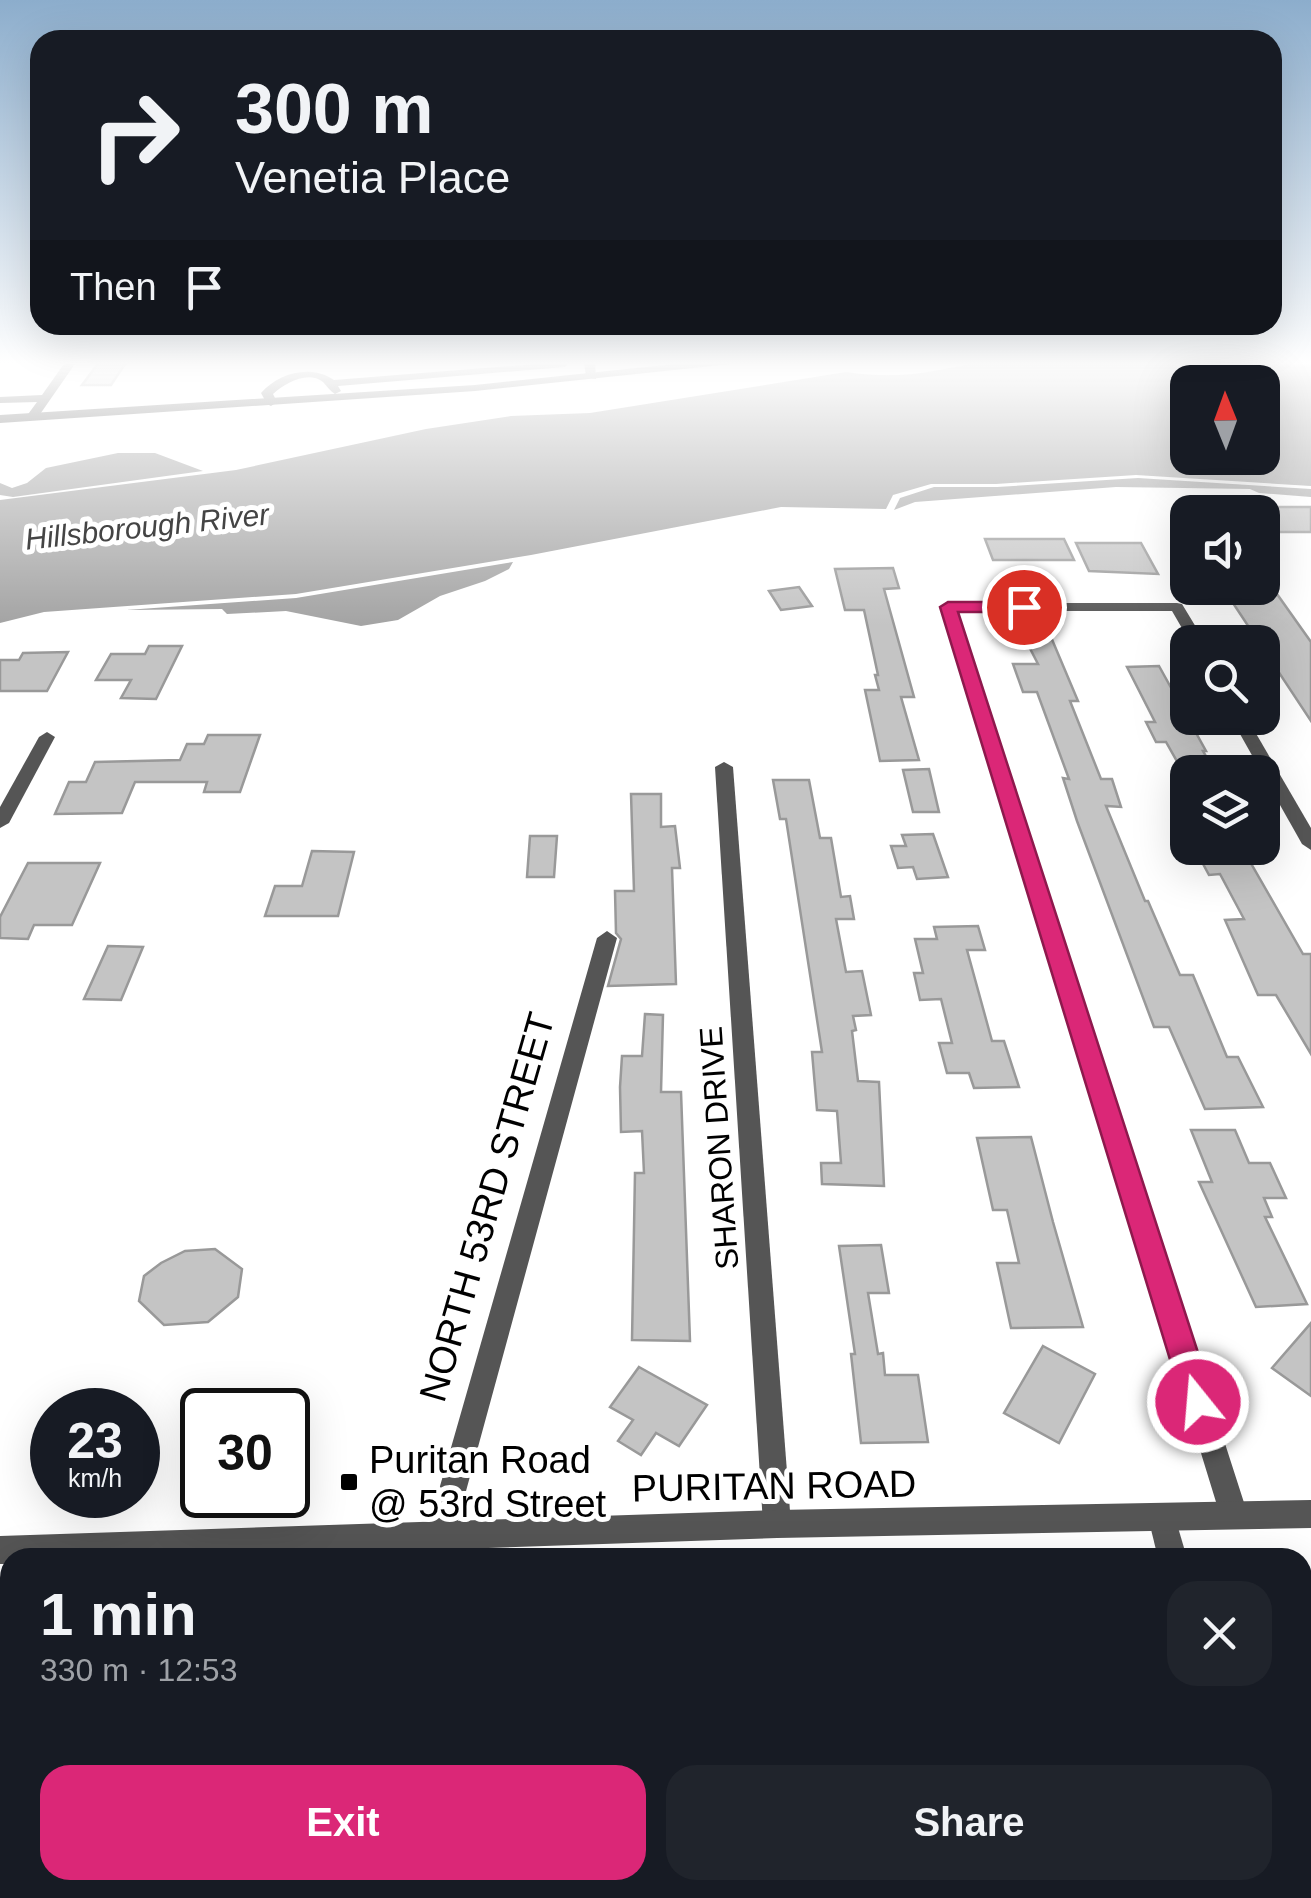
<!DOCTYPE html>
<meta charset="utf-8">
<style>
body{margin:0;font-family:Arial,sans-serif;background:#20242c;color:#f1f3f6;height:100vh;display:flex;flex-direction:column;font-size:38px;white-space:nowrap}
*{box-sizing:border-box;margin:0}
p{font-size:32px;color:#9ea1a6}
.icon{flex:none;width:55px;height:55px;fill:none;stroke:currentColor;stroke-width:2;stroke-linecap:round;stroke-linejoin:round}
.map{position:relative;flex:1;overflow:hidden}
.panel{position:absolute;left:0px;top:1548px;width:1312px;height:352px;display:flex;flex-direction:column;background:#171b24;border-radius:30px 30px 0 0;box-shadow:0 10px 40px #0002}
.panel>*{flex:none}
.top-card{position:absolute;left:30px;top:30px;width:1252px;height:305px;border-radius:30px;box-shadow:0 10px 40px #0002;background:#171b24;color:#f1f3f6;overflow:hidden}
.needle{width:65px;rotate:359deg}
.buttons{position:absolute;left:1170px;top:365px;display:grid;gap:20px}
.buttons a{display:grid;place-items:center;width:110px;height:110px;border-radius:20px;background:#171b24;box-shadow:0 10px 40px #0002;font-size:50px}
.speed{position:absolute;left:30px;top:1388px;display:flex;gap:20px;font-size:50px;font-weight:700;text-align:center}
.speed>*{display:grid;place-content:center;width:130px;height:130px;border-radius:50%;background:#171b24;box-shadow:0 10px 40px #0002;line-height:1}
.speed small{font-size:25px;font-weight:400}
.speed .limit{border:5px solid #111;border-radius:15px;background:#fff;color:#111}
.pin{position:absolute;display:grid;place-items:center;width:85px;height:85px;color:#fff;margin:-42px;border:5px solid #fff;border-radius:50%;box-shadow:0 2px 10px #0007}
.me{position:absolute;width:110px;margin:-55px;rotate:343deg;stroke-linejoin:round;filter:drop-shadow(0 0 8px #0008)}
.turn{display:flex;align-items:center;gap:35px;height:210px;padding:0 40px;font-size:45px}
.turn .icon{width:130px;height:130px;stroke-width:2.5}
.turn b{display:block;font-size:70px;line-height:85px}
.then{display:flex;align-items:center;height:95px;padding:0 40px;background:#0003;gap:20px;font-size:38px}
.round{display:grid;place-items:center;flex:none;width:105px;height:105px;border-radius:30px;background:#20242c}
.summary{display:flex;align-items:center;justify-content:space-between;height:170px;padding:0 40px}
h1{font-size:60px;font-weight:700;line-height:75px}
.action{display:flex;gap:20px;margin-top:auto;padding:20px 40px}
.action a{flex:1;height:115px;border-radius:30px;background:#db2777;color:#fff;font-size:40px;font-weight:700;line-height:115px;text-align:center}
.action a+a{background:#20242c;color:#f1f3f6}
.map>svg:first-child{display:block}
.water{fill:#a3a3a3;fill-rule:evenodd}
.building{fill:#c4c4c4;stroke:#999;stroke-width:2.5}
.lines{fill:none;stroke-linecap:round;stroke-linejoin:round}
.minor{fill:#555;fill-rule:evenodd}
.tertiary{fill:#555;fill-rule:evenodd}
.route{fill:#db2777;stroke:#8e194d;stroke-width:2.5}
.poi-dot{fill:#000;stroke:#fff;stroke-width:4}
.labels{text-anchor:middle;stroke-width:10;stroke-linejoin:round;paint-order:stroke}
.far-water-label{font-size:30px;font-style:italic;fill:#444;stroke:#fff}
.street-label{font-size:32px;fill:#000;stroke:#fff}
.near-street-label{font-size:38px;fill:#000;stroke:#fff}
.near-poi-label{font-size:38px;fill:#000;stroke:#fff;text-anchor:start}
</style>
<div class="map">
<svg width="1311" height="1898" viewBox="0 0 1311 1898">
<rect width="100%" height="100%" fill="#fff"/>
<g class="water">
<path d="M984,361H1170L1168,363L1185,368L1262,364L1257,361H1311V486L1136,475L996,484H931L893,495L886,509L781,507L531,555L296,594L44,612L0,623V500L236,470L426,429L511,416L590,413L846,372C900,380 932,372 984,361ZM1188,382H1262V458H1188Z"/>
<path d="M118,453H155L203,471L13,497L0,495V483L12,488L27,483L46,468Z"/>
<path d="M1138,478L1311,489V497L1259,493L1250,489L1116,487L915,502L894,510L900,498L934,487H997Z"/>
<path d="M513,562L509,569L485,581L440,596L398,620L361,626L286,611L227,614L222,609L126,610L296,598Z"/>
</g>
<g class="building">
<path d="M100,361H127L111,385H82Z"/>
<path d="M1255,507H1311V532H1272L1262,512Z"/>
<path d="M985,539H1064L1074,560H993Z"/>
<path d="M1076,543H1141L1158,574L1089,571Z"/>
<path d="M893,568L899,588L884,589L914,697H901L919,760L880,761L865,690H879L875,675H878L864,610H845L835,569Z"/>
<path d="M799,587L812,606L781,610L769,591Z"/>
<path d="M1227,594H1277L1311,642V721Z"/>
<path d="M1048,630L1078,701H1070L1101,779H1112L1121,807L1106,806L1145,901H1148L1180,975H1193L1227,1057H1238L1263,1107L1205,1109L1169,1027H1154L1077,821L1063,778L1069,779L1037,692H1023L1013,664H1038L1021,631Z"/>
<path d="M149,646H182L156,699L121,698L131,680H96L111,654H145Z"/>
<path d="M68,652L47,691H0V660H19L23,653Z"/>
<path d="M1159,666L1206,751H1203L1215,772H1183L1166,742H1156L1146,722H1155L1127,667Z"/>
<path d="M208,735H260L240,792H204L207,782H135L122,813L55,814L69,782H86L95,762L180,760L187,744H204Z"/>
<path d="M929,769L939,812H913L903,770Z"/>
<path d="M773,780H809L820,838H831L841,897L850,896L854,919H836L846,972L862,971L871,1015L853,1016L856,1030L852,1031L858,1081L879,1082L884,1186L822,1184L821,1163H841L837,1111L817,1110L812,1052H822L786,819H780Z"/>
<path d="M631,794H661V827L675,826L680,868H672L676,984L608,986L621,939L616,933L615,891H634Z"/>
<path d="M933,834L948,877L917,879L913,867L898,868L891,846H906L902,835Z"/>
<path d="M530,836H557L554,877H527Z"/>
<path d="M1234,848L1241,860H1249L1303,954H1311V1054L1276,995H1258L1225,920L1244,919L1220,874L1209,875L1195,849Z"/>
<path d="M312,851L354,852L338,916H265L275,886H302Z"/>
<path d="M28,863H100L72,925H34L28,939L0,938V917Z"/>
<path d="M978,926L985,950H967L992,1041H1004L1019,1087L974,1088L969,1073H947L939,1043H952L941,999L920,1000L914,973H923L915,939H937L934,927Z"/>
<path d="M108,946L143,947L121,1000L84,999Z"/>
<path d="M645,1014L663,1015L661,1092H681L690,1341L632,1340L635,1173H644L642,1131L621,1132L620,1087L622,1056H642Z"/>
<path d="M1191,1130H1235L1249,1163H1270L1286,1198H1264L1272,1217H1265L1307,1304L1256,1307L1199,1182H1212Z"/>
<path d="M1031,1137L1053,1222L1083,1327L1011,1328L997,1263H1019L1007,1210H993L977,1138Z"/>
<path d="M881,1245L889,1293H868L878,1354L883,1353L885,1375H918L928,1442L861,1443L851,1354H855L839,1246Z"/>
<path d="M215,1249L242,1269L238,1297L208,1322L164,1325L139,1301L144,1276L161,1263L185,1251Z"/>
<path d="M1311,1323V1396L1272,1368Z"/>
<path d="M1043,1346L1095,1374L1059,1443L1004,1413Z"/>
<path d="M639,1367L707,1405L679,1446L656,1433L641,1455L618,1441L633,1420L610,1407Z"/>
</g>
<g class="lines">
<g class="minor">
<path d="M66,361H77L36,420L26,417L37,402L0,403V397L42,395Z"/>
<path d="M584,361H595L596,379L586,377Z"/>
<path d="M561,362L567,365L565,367L338,386L341,391L335,394C330,391 327,386 323,382C308,370 285,383 273,394L277,402L271,406L267,404L261,393C279,373 310,364 334,380Z"/>
<path d="M948,603H1177L1182,604L1205,642H1190L1172,611H957L1248,1515L1244,1525L1234,1529L1224,1525L1220,1515L941,607Z"/>
<path d="M1231,718H1247L1311,828V850L1302,844Z"/>
<path d="M47,732L55,737L9,823L0,828V807L39,737Z"/>
<path d="M724,762L733,767L791,1524L787,1534L777,1538L767,1534L763,1524L715,767Z"/>
<path d="M607,931L617,938L454,1535L453,1558H423L426,1535L597,938Z"/>
<path d="M1162,1503L1172,1507L1187,1558H1158L1148,1517L1152,1507Z"/>
<path d="M386,1890H420L419,1898H385Z"/>
<path d="M1249,1890H1283L1286,1898H1252Z"/>
</g>
<g class="tertiary">
<path d="M703,361H737L731,364L475,391L0,423V415L475,385Z"/>
<path d="M1311,1500V1528L777,1538L198,1558H10V1564H0V1536L777,1510Z"/>
</g>
</g>
<linearGradient id="sky" x2="0" y2="1"><stop stop-color="#8cadcc"/><stop offset="0.58" stop-color="#fff"/><stop offset="1" stop-color="#fff" stop-opacity="0"/></linearGradient>
<rect width="1311" height="626" fill="url(#sky)"/>
<path class="route" d="M948,602H1024L1032,607L1024,612H958L1214,1402L1209,1412L1198,1416L1188,1412L1183,1402L940,607Z"/>
<rect class="poi-dot" x="339" y="1472" width="20" height="20" rx="5"/>
<g class="labels">
<g class="far-water-label">
<text transform="translate(147 527) rotate(-6)" y="10">Hillsborough River</text>
</g>
<g class="street-label">
<text transform="translate(719 1148) rotate(-94)" y="11">SHARON DRIVE</text>
</g>
<g class="near-street-label">
<text transform="translate(487 1207) rotate(-74)" y="13">NORTH 53RD STREET</text>
<text transform="translate(774 1486) rotate(-1)" y="13">PURITAN ROAD</text>
</g>
<g class="near-poi-label">
<text x="369" y="1473">Puritan Road<tspan x="369" dy="44">@ 53rd Street</tspan></text>
</g>
</g>
</svg>
<div class="buttons">
<a><svg class="needle" viewBox="-14 -14 28 28"><path d="M0-13l5 13h-10z" fill="#e53935"/><path d="M0 13l5-13h-10z" fill="#9ea1a6"/></svg></a>
<a><svg class="icon" aria-label="sound" viewBox="0 0 24 24"><path d="M4 9h4l5-4v14l-5-4H4zM17 9q2 3 0 6"/></svg></a>
<a><svg class="icon" aria-label="search" viewBox="0 0 24 24"><circle cx="10" cy="10" r="6"/><path d="M15 15l6 6"/></svg></a>
<a><svg class="icon" aria-label="layers" viewBox="0 0 24 24"><path d="M12 4l9 5-9 5-9-5zM3 14l9 5 9-5"/></svg></a>
</div>
<div class="speed"><div>23<small>km/h</small></div><div class="limit">30</div></div>
<div class="pin" style="left:1024px;top:607px;background:#d93025"><svg class="icon" aria-label="arrive" viewBox="0 0 24 24"><path d="M6 21V4h12l-3 4 3 4H6"/></svg></div>
<svg class="me" style="left:1198px;top:1402px" viewBox="-20 -20 40 40"><circle r="17" fill="#db2777" stroke="#fff" stroke-width="3"/><path d="M0-11L8 9 0 5-8 9z" fill="#fff"/></svg>
<div class="top-card">
<div class="turn"><svg class="icon" aria-label="right" viewBox="0 0 24 24"><path d="M7 20v-9h11M14 6l5 5-5 5"/></svg><div><b>300 m</b>Venetia Place</div></div>
<div class="then">Then<svg class="icon" aria-label="arrive" viewBox="0 0 24 24"><path d="M6 21V4h12l-3 4 3 4H6"/></svg></div>
</div>
<section class="panel">
<div class="summary"><div><h1>1 min</h1><p>330 m · 12:53</p></div><a class="round"><svg class="icon" aria-label="close" viewBox="0 0 24 24"><path d="M6 6l12 12M18 6L6 18"/></svg></a></div>
<div class="action"><a>Exit</a><a>Share</a></div>
</section>
</div>
